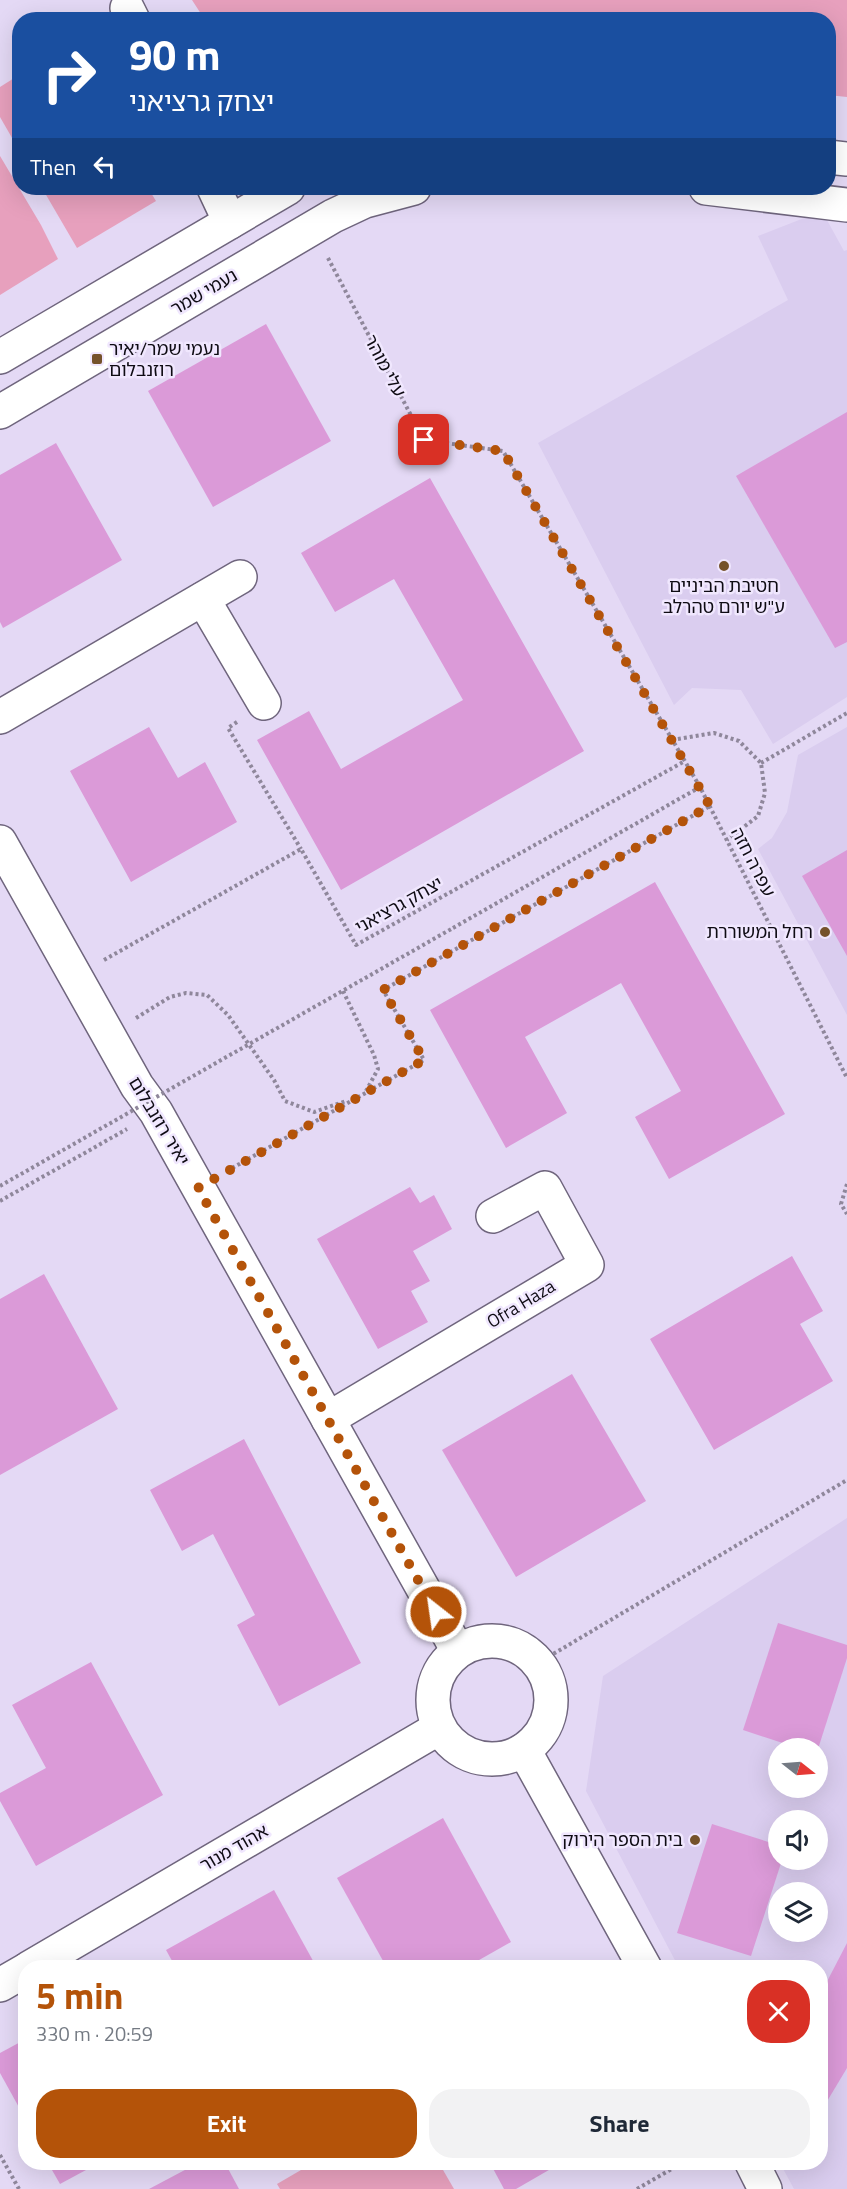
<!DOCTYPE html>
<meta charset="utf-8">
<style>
body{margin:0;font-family:"Titillium Web","Noto Sans Hebrew",sans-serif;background:#f2f2f3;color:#1f2937;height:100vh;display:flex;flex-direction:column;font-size:22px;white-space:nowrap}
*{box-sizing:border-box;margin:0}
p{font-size:20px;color:#747a83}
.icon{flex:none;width:33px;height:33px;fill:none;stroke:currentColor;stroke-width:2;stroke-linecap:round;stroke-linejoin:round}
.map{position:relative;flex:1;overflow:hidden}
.details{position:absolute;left:18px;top:1960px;width:810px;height:210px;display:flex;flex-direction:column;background:#fff;border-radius:24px;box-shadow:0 6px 24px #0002}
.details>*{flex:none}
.guide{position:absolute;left:12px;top:12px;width:824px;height:183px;border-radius:24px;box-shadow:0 6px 24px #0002;background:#1a4fa0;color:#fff;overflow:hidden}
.needle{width:39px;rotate:107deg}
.controls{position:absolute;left:768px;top:1738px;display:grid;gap:12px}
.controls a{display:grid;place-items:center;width:60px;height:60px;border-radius:50%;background:#fff;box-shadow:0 6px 24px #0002;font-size:30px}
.pin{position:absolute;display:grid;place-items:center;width:51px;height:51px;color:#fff;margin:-26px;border-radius:12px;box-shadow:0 3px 9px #0006}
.me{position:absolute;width:66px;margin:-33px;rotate:330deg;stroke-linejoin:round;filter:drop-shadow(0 0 4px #0008)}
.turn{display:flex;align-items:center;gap:21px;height:126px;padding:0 18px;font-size:27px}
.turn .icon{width:78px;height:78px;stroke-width:2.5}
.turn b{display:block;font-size:42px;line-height:51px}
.then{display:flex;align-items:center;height:57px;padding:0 18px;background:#0003;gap:12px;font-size:22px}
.round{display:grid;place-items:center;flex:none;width:63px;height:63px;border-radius:24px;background:#f2f2f3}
.summary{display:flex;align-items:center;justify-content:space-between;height:102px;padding:0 18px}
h1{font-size:36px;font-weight:700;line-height:45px;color:#b45309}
.action{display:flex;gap:12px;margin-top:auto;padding:12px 18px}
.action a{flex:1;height:69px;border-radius:24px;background:#b45309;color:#fff;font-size:24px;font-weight:700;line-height:69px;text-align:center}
.action a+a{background:#f2f2f3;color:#1f2937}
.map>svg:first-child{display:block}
.built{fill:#dacdef;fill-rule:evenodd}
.green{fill:#e7a0bd}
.building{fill:#db9ad8}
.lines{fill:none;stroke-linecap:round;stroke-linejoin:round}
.minor-casing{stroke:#6f657d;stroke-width:36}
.path{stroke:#8f879b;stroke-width:4;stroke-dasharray:3 3;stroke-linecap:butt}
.minor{stroke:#fff;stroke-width:33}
.path-bridge{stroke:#8f879b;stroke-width:4;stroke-dasharray:3 3;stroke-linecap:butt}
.route{stroke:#b45309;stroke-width:10;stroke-dasharray:0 18}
.poi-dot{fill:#75522b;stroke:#f0e7fe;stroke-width:2}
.labels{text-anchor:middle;stroke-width:5;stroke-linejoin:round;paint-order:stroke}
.street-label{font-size:18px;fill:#0e0b13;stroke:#f0e7fe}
.poi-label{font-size:18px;fill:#0e0b13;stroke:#f0e7fe;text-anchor:end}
</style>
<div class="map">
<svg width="847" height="2189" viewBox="0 0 847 2189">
<rect width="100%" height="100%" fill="#e4d9f5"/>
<g class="built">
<path d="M822,211L844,251L847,250V697L773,744L741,690L692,688L674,705L538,443L788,300L758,236Z"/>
<path d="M847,727V1015L758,849L772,838L787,812L798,755Z"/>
<path d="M847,1518V2189H794L780,2163H820V1968H679L586,1791L603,1676ZM778,1749H818V1788H778ZM778,1821H818V1860H778ZM778,1893H818V1932H778Z"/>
</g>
<g class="green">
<path d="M192,0H847V97L828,95V20H205Z"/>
<path d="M19,75V150L0,117V87Z"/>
<path d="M0,156L41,225L58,259L0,295Z"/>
<path d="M42,188H148L156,201L77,248Z"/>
<path d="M313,2163H439L454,2189H280L277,2184Z"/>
</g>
<g class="building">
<path d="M266,324L331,441L213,507L148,391Z"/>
<path d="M847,412V642L835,648L736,476Z"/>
<path d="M56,443L122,560L3,628L0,622V475Z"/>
<path d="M430,478L584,751L341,890L257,740L309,711L341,769L463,700L394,579L335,612L301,553Z"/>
<path d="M149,727L178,778L205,762L237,822L131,882L70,771Z"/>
<path d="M847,850V956L802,876Z"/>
<path d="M655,882L785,1114L669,1179L635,1117L681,1091L621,983L525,1037L567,1113L506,1148L430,1010Z"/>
<path d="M410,1187L420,1203L434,1195L452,1229L413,1251L430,1281L411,1291L428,1322L378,1349L317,1239Z"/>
<path d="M792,1256L823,1311L800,1324L833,1381L714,1450L650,1339Z"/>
<path d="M44,1274L118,1409L0,1475V1299Z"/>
<path d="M572,1374L646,1501L516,1577L442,1450Z"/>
<path d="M244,1439L361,1663L279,1706L237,1625L255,1615L213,1534L182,1551L150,1490Z"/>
<path d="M778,1623L847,1645V1658L818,1749H801L743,1730Z"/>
<path d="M91,1662L163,1795L36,1866L0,1801V1793L46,1768L12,1705Z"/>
<path d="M443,1818L511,1942L465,1968H387L337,1878Z"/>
<path d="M712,1824L778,1845V1860H782L751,1956L677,1933Z"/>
<path d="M274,1890L317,1968H176L166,1950Z"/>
<path d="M847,1943V2068L820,2113V1995Z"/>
<path d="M26,2039V2120L0,2073V2053Z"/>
<path d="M48,2163H99L60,2184Z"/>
<path d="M198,2163H225L239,2189H149Z"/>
<path d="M490,2163H561L516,2189H504Z"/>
</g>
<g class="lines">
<defs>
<g id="minor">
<path d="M127,8L133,20"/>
<path d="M828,157L847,159"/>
<path d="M214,188L230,222"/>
<path d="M706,188L847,205"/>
<path d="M0,357L288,188"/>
<path d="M0,412L333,216L365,201L414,188"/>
<path d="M203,599L264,703"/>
<path d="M0,717L240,577"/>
<path d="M0,842L137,1086L156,1112L458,1651"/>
<path d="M328,1419L587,1265L545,1188L493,1216"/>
<circle cx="492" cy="1700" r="59"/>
<path d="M524,1750L645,1968"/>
<path d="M29,1968L439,1728"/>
<path d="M0,1985L26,1970"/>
<path d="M752,2163L765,2189"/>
</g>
</defs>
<use href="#minor" class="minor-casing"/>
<g class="path">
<path d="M328,258L424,440L503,451L700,787L847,1078"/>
<path d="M237,722L228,728L301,849"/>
<path d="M672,740L714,733L739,741L761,763L765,793L758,816L727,840"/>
<path d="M761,763L847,713"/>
<path d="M453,928L700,787"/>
<path d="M104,960L301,849L356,945L685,761"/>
<path d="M343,991L374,1055L378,1069L366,1091"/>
<path d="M136,1018L170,997L186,993L207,995L228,1015L274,1080L285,1101L314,1112L346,1101"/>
<path d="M227,1171L424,1060L383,990L710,806"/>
<path d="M847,1184L841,1204L847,1214"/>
<path d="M0,1201L127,1129"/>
<path d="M538,1663L847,1480"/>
<path d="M0,2155L19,2189"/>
<path d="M637,2189L682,2163"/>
</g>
<use href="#minor" class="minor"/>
<path class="path-bridge" d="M0,1186L453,928"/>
</g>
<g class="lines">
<path class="route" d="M424,440L503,451L710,806L383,990L424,1060L198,1188L436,1612"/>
</g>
<g class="poi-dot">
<rect x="91" y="353" width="12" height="12" rx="3"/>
<circle cx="724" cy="566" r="6"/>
<circle cx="825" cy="932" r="6"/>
<circle cx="695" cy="1840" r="6"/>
</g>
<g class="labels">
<g class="street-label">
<text transform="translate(204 292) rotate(-30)" y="6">נעמי שמר</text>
<text transform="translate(385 366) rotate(62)" y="6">עלי מוהר</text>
<text transform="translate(753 862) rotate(63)" y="6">עפרה חזה</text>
<text transform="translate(399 905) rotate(-29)" y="6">יצחק גרציאני</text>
<text transform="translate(159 1121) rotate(59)" y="6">יאיר רוזנבלום</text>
<text transform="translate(521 1304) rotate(-31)" y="6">Ofra Haza</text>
<text transform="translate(234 1848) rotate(-30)" y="6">אהוד מנור</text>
</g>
<g class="poi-label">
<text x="109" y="355" text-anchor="start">נעמי שמר/יאיר<tspan x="109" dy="21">רוזנבלום</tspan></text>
<text x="724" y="592" text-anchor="middle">חטיבת הביניים<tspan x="724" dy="21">ע"ש יורם טהרלב</tspan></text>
<text x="813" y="938">רחל המשוררת</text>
<text x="683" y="1846">בית הספר הירוק</text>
</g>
</g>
</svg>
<div class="controls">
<a><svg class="needle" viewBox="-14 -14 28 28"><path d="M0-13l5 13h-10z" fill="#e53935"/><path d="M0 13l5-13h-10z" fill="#747a83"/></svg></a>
<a><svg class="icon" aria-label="sound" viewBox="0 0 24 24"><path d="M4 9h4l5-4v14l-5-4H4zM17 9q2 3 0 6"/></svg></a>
<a><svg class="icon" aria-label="layers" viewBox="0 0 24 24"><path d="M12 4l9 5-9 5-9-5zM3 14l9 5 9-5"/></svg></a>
</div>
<div class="pin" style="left:424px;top:440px;background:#d93025"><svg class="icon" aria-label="arrive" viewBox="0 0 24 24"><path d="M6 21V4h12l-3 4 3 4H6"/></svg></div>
<svg class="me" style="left:436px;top:1612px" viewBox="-20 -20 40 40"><circle r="17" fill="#b45309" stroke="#fff" stroke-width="3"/><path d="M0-11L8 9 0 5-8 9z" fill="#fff"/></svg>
<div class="guide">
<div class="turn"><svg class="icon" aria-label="right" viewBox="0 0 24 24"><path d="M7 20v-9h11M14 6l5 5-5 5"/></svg><div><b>90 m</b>יצחק גרציאני</div></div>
<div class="then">Then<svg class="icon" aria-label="left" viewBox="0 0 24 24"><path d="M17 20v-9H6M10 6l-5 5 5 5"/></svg></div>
</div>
<section class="details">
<div class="summary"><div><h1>5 min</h1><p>330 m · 20:59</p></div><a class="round" style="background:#d93025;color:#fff"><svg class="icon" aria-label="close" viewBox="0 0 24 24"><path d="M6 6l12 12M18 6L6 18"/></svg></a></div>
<div class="action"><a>Exit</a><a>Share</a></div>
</section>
</div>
